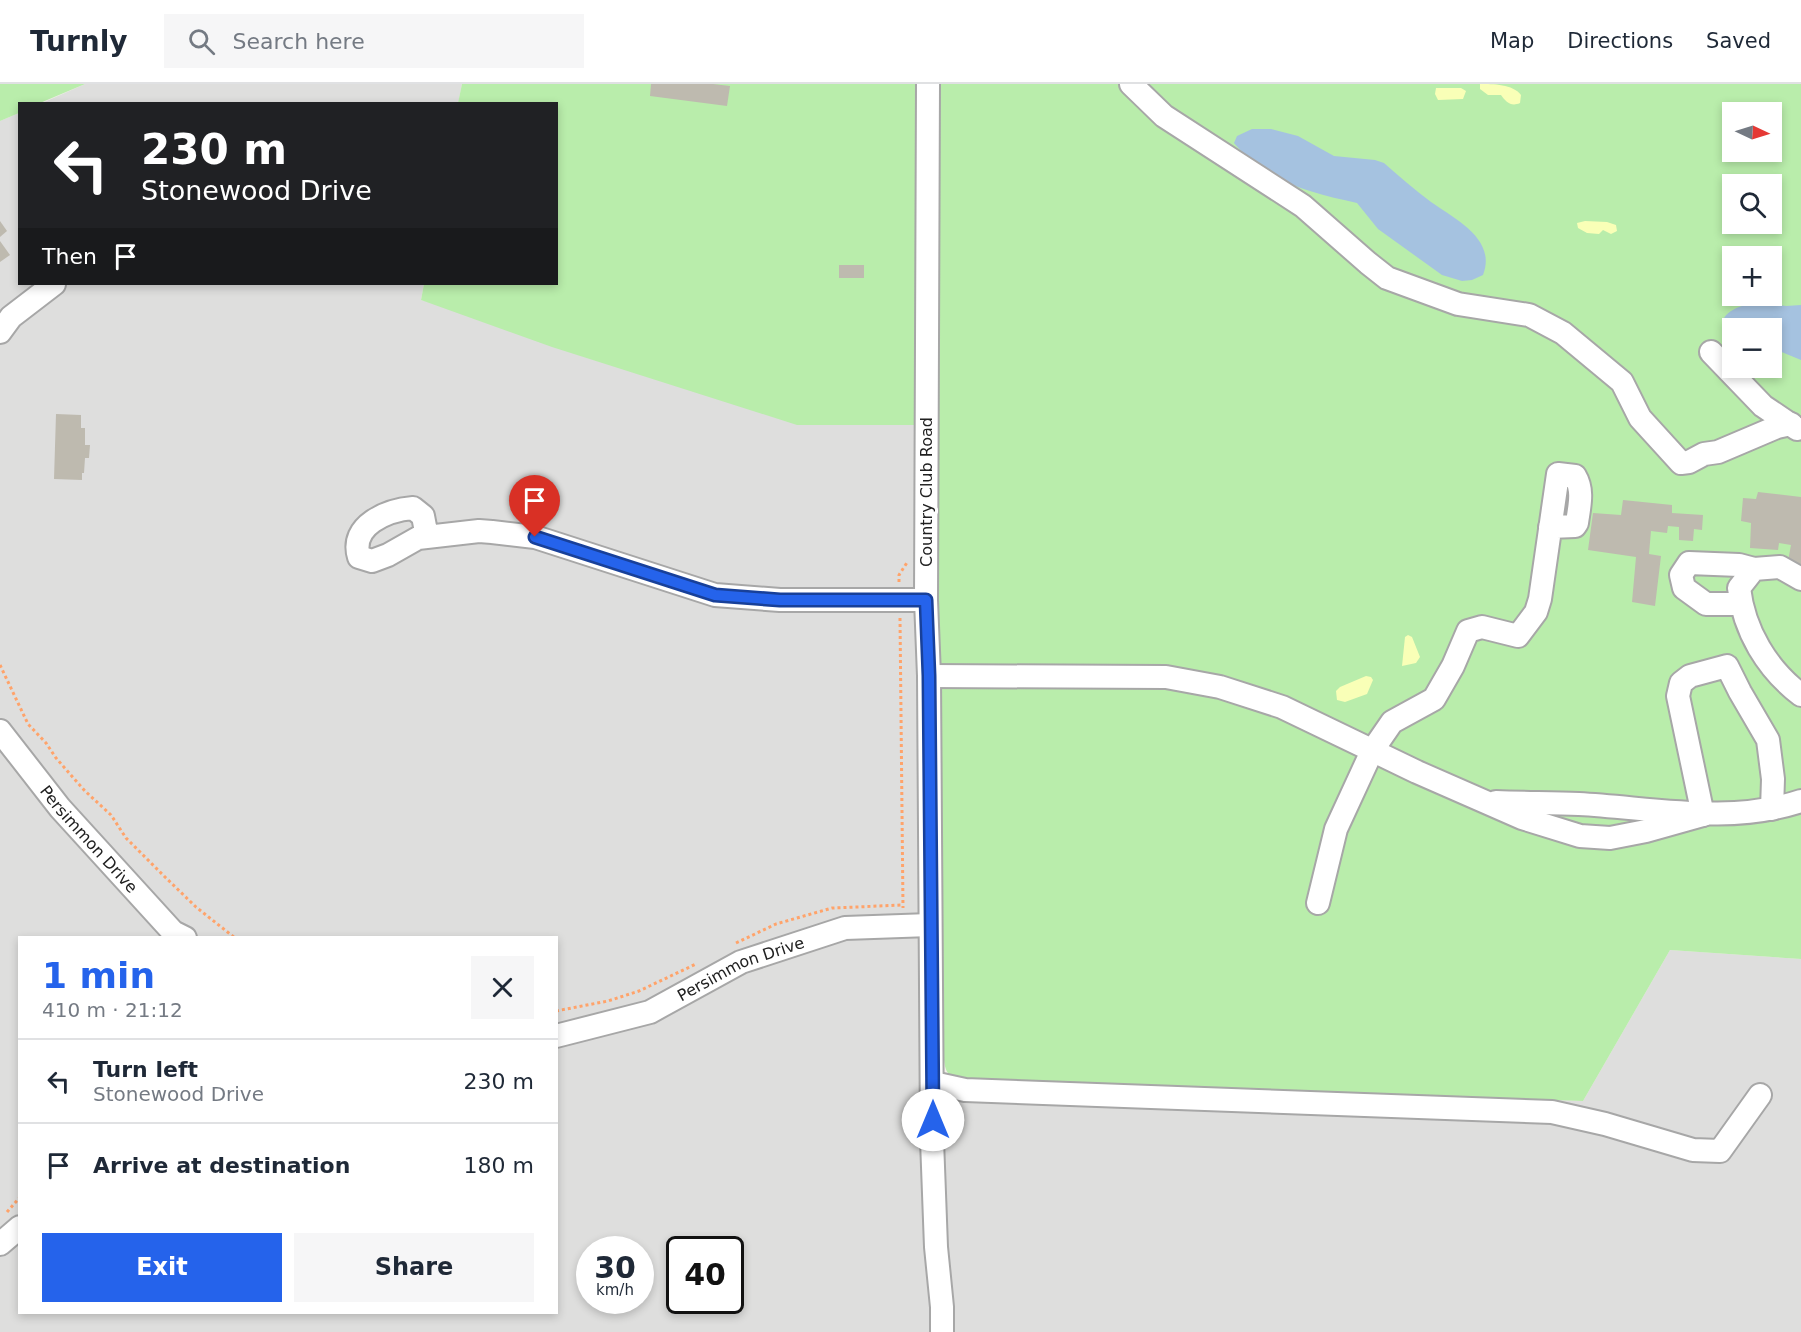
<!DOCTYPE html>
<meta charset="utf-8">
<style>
body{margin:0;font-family:"DejaVu Sans",sans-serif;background:#f6f6f7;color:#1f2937;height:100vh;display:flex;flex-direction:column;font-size:22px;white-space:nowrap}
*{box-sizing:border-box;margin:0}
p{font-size:20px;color:#747a83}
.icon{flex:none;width:33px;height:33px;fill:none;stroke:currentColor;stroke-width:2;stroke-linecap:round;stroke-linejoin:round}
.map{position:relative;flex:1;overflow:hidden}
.sheet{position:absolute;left:18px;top:852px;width:540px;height:378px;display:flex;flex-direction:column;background:#fff;border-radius:0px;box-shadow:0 3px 9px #0003}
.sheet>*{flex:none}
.guide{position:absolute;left:18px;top:18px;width:540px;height:183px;border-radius:0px;box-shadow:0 3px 9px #0003;background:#202124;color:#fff;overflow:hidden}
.needle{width:39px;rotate:94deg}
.fabs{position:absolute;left:1722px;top:18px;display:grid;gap:12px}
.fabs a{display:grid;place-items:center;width:60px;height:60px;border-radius:0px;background:#fff;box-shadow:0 3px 9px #0003;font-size:30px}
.speed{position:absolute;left:576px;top:1152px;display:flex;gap:12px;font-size:30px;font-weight:700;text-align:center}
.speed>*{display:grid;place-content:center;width:78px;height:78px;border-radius:50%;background:#fff;box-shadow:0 3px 9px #0003;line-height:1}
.speed small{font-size:15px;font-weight:400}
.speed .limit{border:3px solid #111;border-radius:9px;background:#fff;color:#111}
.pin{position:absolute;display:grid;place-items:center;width:51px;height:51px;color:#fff;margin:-62px -26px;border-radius:50% 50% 50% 0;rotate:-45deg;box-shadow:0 0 6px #0007}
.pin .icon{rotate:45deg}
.me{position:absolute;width:66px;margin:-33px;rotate:0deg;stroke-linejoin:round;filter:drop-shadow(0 0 4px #0008)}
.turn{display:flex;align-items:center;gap:21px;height:126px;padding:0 24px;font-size:27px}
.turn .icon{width:78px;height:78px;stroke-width:2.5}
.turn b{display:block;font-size:42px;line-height:51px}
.then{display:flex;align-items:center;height:57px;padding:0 24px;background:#0003;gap:12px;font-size:22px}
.round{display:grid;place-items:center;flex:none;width:63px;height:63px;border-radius:0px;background:#f6f6f7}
.head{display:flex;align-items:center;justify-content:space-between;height:102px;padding:0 24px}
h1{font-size:36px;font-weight:600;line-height:45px;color:#2563eb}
.action{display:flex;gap:12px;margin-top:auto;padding:12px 24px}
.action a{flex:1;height:69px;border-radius:0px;background:#2563eb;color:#fff;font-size:24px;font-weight:600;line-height:69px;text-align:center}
.action a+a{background:#f6f6f7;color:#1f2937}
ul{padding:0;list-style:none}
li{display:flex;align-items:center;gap:18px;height:84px;padding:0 24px;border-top:2px solid #e0e1e3}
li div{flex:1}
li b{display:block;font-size:22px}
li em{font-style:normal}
header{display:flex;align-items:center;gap:36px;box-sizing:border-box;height:84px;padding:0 30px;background:#fff;border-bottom:2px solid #e0e1e3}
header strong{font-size:28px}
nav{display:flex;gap:33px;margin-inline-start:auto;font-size:21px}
.search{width:420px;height:54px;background:#f6f6f7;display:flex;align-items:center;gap:15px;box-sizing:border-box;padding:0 21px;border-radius:0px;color:#747a83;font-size:22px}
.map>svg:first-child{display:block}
.residential{fill:#dededd;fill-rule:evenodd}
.grass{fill:#b9edab;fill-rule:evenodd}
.sand{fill:#f9ffb7}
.water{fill:#a5c2e0}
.building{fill:#bebaaf}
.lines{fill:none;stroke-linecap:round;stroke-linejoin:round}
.minor-casing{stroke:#a7a7a7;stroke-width:26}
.path{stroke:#ffa36a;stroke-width:3;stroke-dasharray:3 3;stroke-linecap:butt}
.minor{stroke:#fff;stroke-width:22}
.route-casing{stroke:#184099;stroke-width:15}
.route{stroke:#2563eb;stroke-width:10}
.labels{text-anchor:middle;stroke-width:6;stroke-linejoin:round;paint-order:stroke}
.street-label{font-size:16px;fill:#202020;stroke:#fff}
</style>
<header>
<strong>Turnly</strong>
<div class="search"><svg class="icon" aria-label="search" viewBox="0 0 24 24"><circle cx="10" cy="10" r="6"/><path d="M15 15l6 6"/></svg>Search here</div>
<nav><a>Map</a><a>Directions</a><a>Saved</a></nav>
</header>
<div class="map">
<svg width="1801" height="1248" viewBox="0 0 1801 1248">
<rect width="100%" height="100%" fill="#f1f1e7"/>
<g class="residential">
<path d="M85,0H462L458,20H40Z"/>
<path d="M19,29L20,200H424L421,216L918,341L920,835H850L649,919L557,946L556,854H20V1228H556L557,958L743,883L844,849L925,847L927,1161L932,1248H0V37ZM590,1166H640V1216H590ZM680,1166H730V1216H680Z"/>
<path d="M1670,866L1801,875V1248H950L941,1117L940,990L1583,1017Z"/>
</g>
<g class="grass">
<path d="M0,0H85L40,19L20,20L19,29L0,37Z"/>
<path d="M462,0H1801V875L1670,866L1583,1017L964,997C943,992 945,984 943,964L936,341H797L552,263L421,216L424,200H556V20L458,19ZM1732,28H1772V68H1732ZM1732,100H1772V140H1732ZM1732,172H1772V212H1732ZM1732,244H1772V284H1732Z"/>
</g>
<g class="sand">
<path d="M1480,0C1493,0 1513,0 1521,11L1520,19C1511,23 1506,18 1501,11H1488L1480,5Z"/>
<path d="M1436,4H1461L1466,7L1463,15L1438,16L1435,10Z"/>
<path d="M1585,137L1607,138L1616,141L1617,147L1611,150L1603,146L1599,150L1587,149L1578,144L1577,139Z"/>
<path d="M1408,551L1412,553L1420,573L1416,579L1402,582L1405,553Z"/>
<path d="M1366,592L1371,593L1373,596L1367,610L1345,618L1337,616L1336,607L1340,603Z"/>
</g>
<g class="water">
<path d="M1252,45H1271L1298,52L1334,72L1375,76L1384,79C1399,92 1415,106 1431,118C1455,135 1497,155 1483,191L1472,196L1462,197L1442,191L1378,145L1357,119C1310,109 1267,98 1234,59L1237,52Z"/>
<path d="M1759,218L1786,222L1801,221V276L1772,264V244H1732V254C1706,233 1740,220 1759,218Z"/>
</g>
<g class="building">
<path d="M651,0H713L730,2L727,22L650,12Z"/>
<path d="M0,137L7,147L0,153Z"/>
<path d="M0,157L10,171L0,178Z"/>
<rect x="839" y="181" width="25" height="13"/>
<path d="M56,330L81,331V344H85V361H90L89,374H85L84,389H82V396L54,395Z"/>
<path d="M1758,408L1801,413V484L1788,477L1791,461L1779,459L1778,466L1750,464L1751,439L1741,437L1743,414L1756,415Z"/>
<path d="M1623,416L1672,421V429L1703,431L1702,446L1694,445L1693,457L1679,456V443L1668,442L1667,449L1651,447L1649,470L1661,472L1655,522L1632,518L1636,473L1588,466L1593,429L1621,431Z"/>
</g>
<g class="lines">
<defs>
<g id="minor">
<path d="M928,0L926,516L929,592L932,1056L936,1163L942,1223V1248"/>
<path d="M1131,0L1164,32L1303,122L1368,179L1387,194L1458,220L1529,231L1563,249L1622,298L1640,334L1681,379L1689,378L1704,370L1718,368L1777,343L1791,340"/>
<path d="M0,248L11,233L54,200"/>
<path d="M1711,268L1763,322L1797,345"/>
<path d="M427,453L423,432L413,424C388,426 349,441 359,473L372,477L388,471L418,454L479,447L492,448L535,453L715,511L780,516H926"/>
<path d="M1801,495L1780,483L1754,485L1739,504C1744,547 1767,585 1801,611"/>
<path d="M1741,520H1706L1684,504L1681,491L1689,479L1739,481L1754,485"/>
<path d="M929,592L1166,593L1220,603L1282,623L1417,688L1522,734L1580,752L1610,754L1646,747L1703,731"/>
<path id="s1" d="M0,647L60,724L173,848L185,854"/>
<path d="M1496,718C1524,719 1551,719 1579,720C1653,724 1729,741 1801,717"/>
<path d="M1703,731L1678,612L1681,599L1690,592L1727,582L1740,608L1768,656L1773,695L1772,725"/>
<path d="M1318,819L1336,745L1372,667L1392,638L1434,615L1453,582L1468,547L1482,543L1518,552L1536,528L1540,515L1558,390L1575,392C1584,407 1579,423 1577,439L1575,442L1550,443"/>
<path id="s2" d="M556,952L650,928L741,878L845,844L930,841"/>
<path d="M933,999L965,1006L1552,1028L1605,1040L1693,1066L1720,1067L1760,1011"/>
<path d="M0,1160L20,1143"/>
</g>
</defs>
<use href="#minor" class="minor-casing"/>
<g class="path">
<path d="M899,498V491L908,477"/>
<path d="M900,534L903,824"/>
<path d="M0,581L28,640L46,659L56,674L85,707L111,731L126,754L166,794L196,823L235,854"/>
<path d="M736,859L776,840L832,824L903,821"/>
<path d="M556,927L608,917L639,907L696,880"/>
<path d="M7,1128L20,1113"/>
</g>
<use href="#minor" class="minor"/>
</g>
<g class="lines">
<defs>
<path id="route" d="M535,453L715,511L780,516H926L929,592L933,1036"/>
</defs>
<use href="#route" class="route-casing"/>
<use href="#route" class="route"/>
</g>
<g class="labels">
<g class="street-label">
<text transform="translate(926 408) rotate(-90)" y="6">Country Club Road</text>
<text dy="6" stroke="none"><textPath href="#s1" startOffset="140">Persimmon Drive</textPath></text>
<text dy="6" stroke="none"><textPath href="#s2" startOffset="198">Persimmon Drive</textPath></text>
</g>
</g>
</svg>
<div class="fabs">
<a><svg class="needle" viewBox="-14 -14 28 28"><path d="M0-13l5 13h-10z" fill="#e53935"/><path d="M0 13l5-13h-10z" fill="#747a83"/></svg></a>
<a><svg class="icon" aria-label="search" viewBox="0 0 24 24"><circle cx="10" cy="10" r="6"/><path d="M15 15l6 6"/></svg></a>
<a>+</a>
<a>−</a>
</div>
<div class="speed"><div>30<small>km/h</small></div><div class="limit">40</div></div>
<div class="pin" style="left:535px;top:453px;background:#d93025"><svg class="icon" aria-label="arrive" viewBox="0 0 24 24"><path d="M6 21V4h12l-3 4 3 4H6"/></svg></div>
<svg class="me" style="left:933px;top:1036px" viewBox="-20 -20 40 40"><circle r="19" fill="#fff"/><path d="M0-13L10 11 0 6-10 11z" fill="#2563eb"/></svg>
<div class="guide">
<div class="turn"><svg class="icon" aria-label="left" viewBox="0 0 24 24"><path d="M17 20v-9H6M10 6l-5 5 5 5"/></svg><div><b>230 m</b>Stonewood Drive</div></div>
<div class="then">Then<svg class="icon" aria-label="arrive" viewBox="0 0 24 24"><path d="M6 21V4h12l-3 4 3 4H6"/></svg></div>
</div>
<section class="sheet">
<div class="head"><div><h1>1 min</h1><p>410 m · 21:12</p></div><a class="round"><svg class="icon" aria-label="close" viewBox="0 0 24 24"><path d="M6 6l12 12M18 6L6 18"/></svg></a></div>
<ul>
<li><svg class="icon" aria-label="left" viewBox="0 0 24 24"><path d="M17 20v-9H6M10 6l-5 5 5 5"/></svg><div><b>Turn left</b><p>Stonewood Drive</p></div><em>230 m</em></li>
<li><svg class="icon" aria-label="arrive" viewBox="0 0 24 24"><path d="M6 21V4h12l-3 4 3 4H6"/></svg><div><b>Arrive at destination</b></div><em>180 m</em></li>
</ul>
<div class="action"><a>Exit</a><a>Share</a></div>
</section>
</div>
